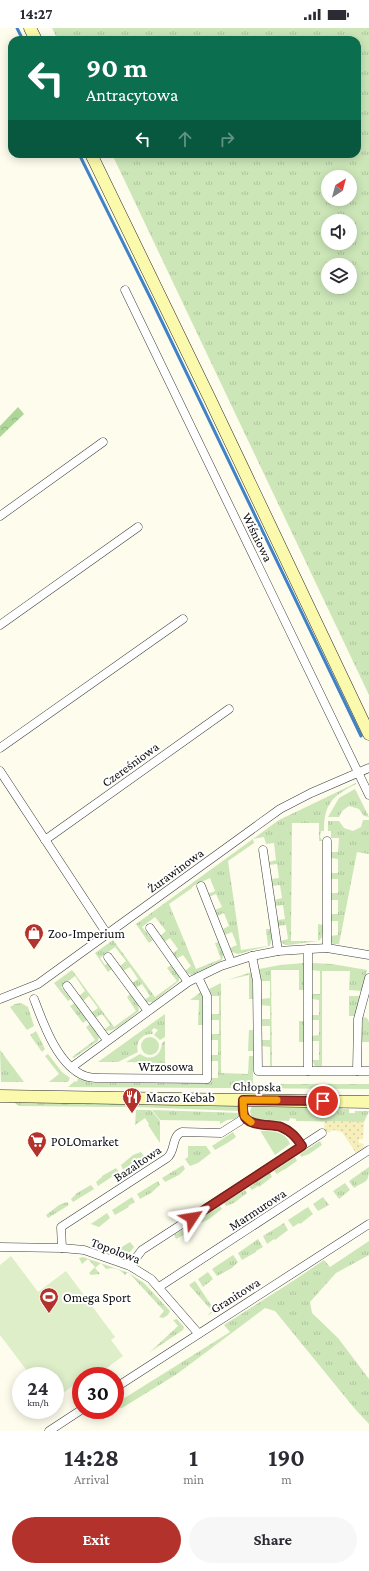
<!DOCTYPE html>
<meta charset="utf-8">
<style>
body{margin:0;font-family:"Crimson Pro",serif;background:#f7f7f7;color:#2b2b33;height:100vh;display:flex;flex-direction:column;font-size:15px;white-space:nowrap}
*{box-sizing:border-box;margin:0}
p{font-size:13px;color:#7c7c81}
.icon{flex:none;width:22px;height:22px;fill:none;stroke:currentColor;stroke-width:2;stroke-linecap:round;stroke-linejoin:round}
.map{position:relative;height:1403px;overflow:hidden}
.sheet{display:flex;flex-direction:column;background:#fff;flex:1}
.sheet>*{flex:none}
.top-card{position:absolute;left:8px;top:8px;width:353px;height:122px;border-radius:12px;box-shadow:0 2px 10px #0003;background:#0b6e4f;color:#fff;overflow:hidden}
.needle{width:26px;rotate:36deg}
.buttons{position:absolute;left:321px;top:142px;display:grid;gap:8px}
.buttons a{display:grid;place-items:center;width:36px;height:36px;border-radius:50%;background:#fff;box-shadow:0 2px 10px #0003;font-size:20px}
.speed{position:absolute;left:12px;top:1339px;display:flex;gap:8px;font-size:20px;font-weight:700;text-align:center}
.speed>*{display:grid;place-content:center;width:52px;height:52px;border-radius:50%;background:#fff;box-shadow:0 2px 10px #0003;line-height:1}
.speed small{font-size:10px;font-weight:400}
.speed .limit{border:6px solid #d22;background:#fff;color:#111}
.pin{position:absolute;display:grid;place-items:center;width:34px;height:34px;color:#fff;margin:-17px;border:2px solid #fff;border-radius:50%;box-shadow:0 1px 4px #0007}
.me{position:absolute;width:44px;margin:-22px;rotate:57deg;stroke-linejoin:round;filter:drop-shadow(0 0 3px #0008)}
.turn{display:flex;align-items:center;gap:14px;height:84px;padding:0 12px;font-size:18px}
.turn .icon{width:52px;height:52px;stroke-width:2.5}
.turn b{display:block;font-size:28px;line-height:34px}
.lanes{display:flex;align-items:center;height:38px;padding:0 12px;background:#0003;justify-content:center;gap:20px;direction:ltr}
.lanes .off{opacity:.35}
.eta{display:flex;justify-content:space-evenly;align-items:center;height:68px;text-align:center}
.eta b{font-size:24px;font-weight:700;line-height:28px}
.primary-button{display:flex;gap:8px;margin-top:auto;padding:8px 12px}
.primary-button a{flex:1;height:46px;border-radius:24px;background:#b4322c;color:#fff;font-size:16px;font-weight:700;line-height:46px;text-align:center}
.primary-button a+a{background:#f7f7f7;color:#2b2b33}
.status{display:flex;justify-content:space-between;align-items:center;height:28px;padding:0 20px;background:#fff;direction:ltr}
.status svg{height:11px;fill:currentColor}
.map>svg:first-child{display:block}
.grass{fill:url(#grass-tufts);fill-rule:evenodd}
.forest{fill:url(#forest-crowns)}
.sand{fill:url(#sand-dots)}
.park{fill:#cce6b8}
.pitch{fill:#deeec9}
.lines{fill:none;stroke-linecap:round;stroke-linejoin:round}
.stream{stroke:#3f83c6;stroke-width:3}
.street-casing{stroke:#3f3f3f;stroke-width:9}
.secondary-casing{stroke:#2e2e2e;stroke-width:13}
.street{stroke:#fff;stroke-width:8}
.secondary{stroke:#fbf9ab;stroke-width:12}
.route-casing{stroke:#75201d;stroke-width:10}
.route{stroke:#b4322c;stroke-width:7}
.slow{stroke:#f59e0b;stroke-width:7}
.labels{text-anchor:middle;stroke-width:4;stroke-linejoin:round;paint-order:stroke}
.street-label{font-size:13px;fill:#0c0c0c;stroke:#fff}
.poi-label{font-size:13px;fill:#0c0c0c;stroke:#fff;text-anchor:start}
</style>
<div class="status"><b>14:27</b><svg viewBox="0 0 49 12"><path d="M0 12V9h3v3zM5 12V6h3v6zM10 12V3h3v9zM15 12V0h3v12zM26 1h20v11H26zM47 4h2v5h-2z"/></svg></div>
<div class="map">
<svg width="369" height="1403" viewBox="0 0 369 1403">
<defs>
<pattern id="grass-tufts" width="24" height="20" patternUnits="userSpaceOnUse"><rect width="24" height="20" fill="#cce6b8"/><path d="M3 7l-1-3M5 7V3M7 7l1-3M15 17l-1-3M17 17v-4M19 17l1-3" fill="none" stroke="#aec49d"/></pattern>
<pattern id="forest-crowns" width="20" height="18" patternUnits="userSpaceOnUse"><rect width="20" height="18" fill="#aed698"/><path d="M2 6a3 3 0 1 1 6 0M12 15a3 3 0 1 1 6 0" fill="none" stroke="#94b682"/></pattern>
<pattern id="sand-dots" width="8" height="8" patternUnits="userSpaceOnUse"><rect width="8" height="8" fill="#f7efbb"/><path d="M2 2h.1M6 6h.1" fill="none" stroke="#d3cca0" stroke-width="1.8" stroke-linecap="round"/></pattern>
</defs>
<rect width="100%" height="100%" fill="#fefcec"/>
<g class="grass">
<path d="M52,0H369V667L112,126H357V12H58ZM328,149H350V171H328ZM328,193H350V215H328ZM328,237H350V259H328Z"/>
<path d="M356,755V756C333,768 324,775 324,803H321L320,809L323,813H319V795H292L291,913H318V896L323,897C323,903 324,910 318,913L288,917H285L280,913L288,911L286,897L278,898L277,892L285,891L283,877L275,878L274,872L282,870L280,857L272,858L271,851L279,850L277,836L269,837V834L276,832L274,815L266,816L264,809L253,811L254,815L228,833L241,922L268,918L266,901H271L272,911L270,917L269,918L238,926L232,924L230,920L237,917L232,904L225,907L223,901L229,898L224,885L217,888L215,882L222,879L216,866L209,869L208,866L215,863L210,850L193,858L192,860L169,876L196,941L221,931L215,915L219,914L224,925L222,932L192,947L189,946L185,943L191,938L183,927L176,931L172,926L178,921L170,910L164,914L160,908L166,903L155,889L142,899L153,912L149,915L136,896L279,792Z"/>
<path d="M355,761L369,789L364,788L359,781L349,778L342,783L339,789H328L339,770Z"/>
<path d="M363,792H369V826L357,824L339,916H333L330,912V908L338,907V893H330L331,886H338V872H331V865H338V851H331V845H338V831L331,830V824H338L339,810H331V803H328V793H339L344,800L353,803L361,799Z"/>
<path d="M113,912L155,969L177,953L167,940L171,937L179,948V953L153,974H146L144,972L150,968L142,956L136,960L132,955L138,951L130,939L123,943L120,938L126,933L115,919L100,930L105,937L108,935L112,941L108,944L95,925Z"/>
<path d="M304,935V962H299V942H271L272,1038H270V1019L262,1018V1012H270V998H262V991H270V978L261,977V971L270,970V953H261L259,941L280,937Z"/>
<path d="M312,935L332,936L367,942L362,963L349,962L350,943H322V1038H315L312,1032H319V1013H312V1008L319,1007V992H312V987H319V972L312,971V966H320V943L312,942Z"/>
<path d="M72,942L114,999L136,983L127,969L130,966L138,977L139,983C131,989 113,1007 104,1002L110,997L102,986L95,990L91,985L98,980L89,968L83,973L79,968L85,963L75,948L61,959L71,971L68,973L54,955Z"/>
<path d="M252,944L253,971H249V947L227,952Z"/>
<path d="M221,955V1045L248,1046L249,1028H253V1056H369V1061L68,1059L75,1053L77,1054L78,1050L93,1055H210V1050H218V1033H211V1027H218V1012H211V1006H219V992H211V986H219V968H211L209,961Z"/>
<path d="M201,964L203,968V997H198L199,972H190Z"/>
<path d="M349,968H360L355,988H349Z"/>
<path d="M21,975L28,979L34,998L27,1002L10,979L15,976Z"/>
<path d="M75,975L87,992L83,995L70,978Z"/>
<path d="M165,986V1009L160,1012L154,1007L158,1002L154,1000L152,1002L153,1006C142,1005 135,1014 138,1024L118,1034H98Z"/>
<path d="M363,989L367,990L369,994V1014H361Z"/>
<rect x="299" y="993" width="5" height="21"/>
<path d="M90,996L99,1008L98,1013L74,1030L72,1029L95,1012L86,999Z"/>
<path d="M249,1002H253V1023H248Z"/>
<path d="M36,1003L45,1021L42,1024L30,1007Z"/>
<path d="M165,1013V1035L126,1034L140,1026C151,1034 161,1028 162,1015Z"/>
<path d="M0,1022L24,1054H1Z"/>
<path d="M48,1026L62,1044L70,1050L68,1054H49L59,1046L45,1028Z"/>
<path d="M12,1073L127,1076L125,1079H122L19,1078Z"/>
<path d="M133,1075L238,1078L240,1083L136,1079Z"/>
<path d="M252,1078H338L343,1081H349V1085H355V1083H369L364,1094L296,1093V1091L290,1090L289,1093C277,1092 262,1095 251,1088L250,1083Z"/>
<path d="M136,1082H151L160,1093V1115L148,1097L149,1096L145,1090L135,1097Z"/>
<path d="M152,1082L240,1085L235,1091L227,1092L220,1096V1093L160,1092Z"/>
<path d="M233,1104L236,1109L229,1114L215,1122L212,1118Z"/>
<path d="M320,1113L322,1117L309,1126L301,1129L300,1126Z"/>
<path d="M188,1118H206L211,1125L198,1135L190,1138L185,1131L188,1129Z"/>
<path d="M141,1124L144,1128L123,1142L121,1137L133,1127Z"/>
<path d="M295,1129L297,1133L284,1142H283L277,1146L274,1143Z"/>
<path d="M183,1137L185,1141L179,1147L165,1154L162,1150Z"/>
<path d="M369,1139C369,1156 366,1152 354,1160L349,1153Z"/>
<path d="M116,1140L119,1144L98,1158L96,1154L102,1149V1148Z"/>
<path d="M270,1145L272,1149L259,1159L258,1158L252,1162L249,1159Z"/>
<path d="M158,1153L160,1157L151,1165L140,1171L137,1166Z"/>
<path d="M345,1155L350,1162L339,1171L333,1163Z"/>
<path d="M91,1157L94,1161L73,1174L71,1171L77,1165Z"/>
<path d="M245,1162L247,1165L234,1175L226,1178L224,1175Z"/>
<path d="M132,1169L135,1174L128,1178L129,1179L115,1187L112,1182Z"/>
<path d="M323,1169L329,1177L318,1183L313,1176Z"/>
<path d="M67,1174L69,1177L48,1190L46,1187L59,1177Z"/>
<path d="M220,1178L222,1181L209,1191L201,1195L199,1191Z"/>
<path d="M308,1179L313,1186L300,1196L299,1195L293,1199L288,1192Z"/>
<path d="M107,1185L110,1190L99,1199L91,1196Z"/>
<path d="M195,1194L197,1197L190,1202L191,1203L176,1211L174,1207Z"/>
<path d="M284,1195L288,1202L275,1212L274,1211L267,1216L263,1208Z"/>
<path d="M258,1211L263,1219L256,1223V1224L242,1232L238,1225Z"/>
<path d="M369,1213V1227L336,1245L310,1274L312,1285L338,1310L369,1351V1396L355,1381L275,1283L265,1280L177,1346L122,1380H115V1376L230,1304L224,1297L293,1253L324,1232L330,1239Z"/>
<path d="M130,1214L134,1219C126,1230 124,1229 112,1225Z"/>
<path d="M233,1227L238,1234L232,1240L217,1248L212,1241Z"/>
<path d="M83,1229L129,1245L144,1255L170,1283L168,1287L163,1290L159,1289L164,1283L128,1244L125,1247C120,1241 114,1239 106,1241L101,1235L95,1240L100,1246L91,1247L89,1245L95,1239L88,1231L82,1236L79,1230Z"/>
<path d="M208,1244L213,1251L203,1259L198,1251Z"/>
<path d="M195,1253L215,1283L207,1288L212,1283L189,1257Z"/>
<path d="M177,1291L184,1299L183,1302L150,1324L178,1298L173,1292Z"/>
</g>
<path class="forest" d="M18,379L24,386L0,409V398Z"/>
<path class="sand" d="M325,1093L364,1094L363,1111H359V1115L364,1116L363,1120L356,1125L342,1104L333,1102L328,1105L324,1100Z"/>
<g class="park">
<circle cx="150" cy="1018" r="9"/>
<path d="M261,1103C273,1103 285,1103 290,1116L275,1127L261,1104Z"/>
</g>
<path class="pitch" d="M11,1228L38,1264L66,1243L115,1309L111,1312L123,1328L96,1348H81V1358L78,1354L55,1371V1348H31L0,1307V1237Z"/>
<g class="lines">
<g class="stream">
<path d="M17,0L23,12"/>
<path d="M79,126L151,271L361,708"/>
</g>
<defs>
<g id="street">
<path d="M125,262L369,767"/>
<path d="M0,488L103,414"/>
<path d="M0,597L138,499"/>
<path d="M0,720L183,591"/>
<path d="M0,743L107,906"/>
<path d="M45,812L229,681"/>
<path d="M263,822L278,923"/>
<path d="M201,858L231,934"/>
<path d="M150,900L188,954"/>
<path d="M327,920V813"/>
<path d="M308,921V1043"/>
<path d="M252,928L257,953L258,1043H369"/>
<path d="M108,929L148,983"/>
<path d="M67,958L107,1012"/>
<path d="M0,971L38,956L280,781L311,765L369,740"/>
<path d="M34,971C43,995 58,1038 85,1048C90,1050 95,1050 100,1050L207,1051V968L198,949"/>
<path d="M72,1039L188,954L221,938L252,928L278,923L327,920L369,927"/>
<path d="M357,1043L358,991L369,950"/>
<path d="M244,1088C253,1100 268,1095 280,1099C290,1102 296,1109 302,1118"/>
<path d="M0,1219L62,1220L84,1222L130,1238L151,1251L198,1305"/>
<path d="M62,1220L61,1199L167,1130C176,1123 171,1108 182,1104L221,1105L240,1093L244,1088L243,1072"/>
<path d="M130,1238L142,1222L322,1105"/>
<path d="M159,1259L369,1122"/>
<path d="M115,1360L369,1196"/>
<path d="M49,1403L81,1382"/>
</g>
<g id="secondary">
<path d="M30,0L36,12"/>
<path d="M91,126L209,369L369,706"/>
<path d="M0,1068L369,1074"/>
</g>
</defs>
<use href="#street" class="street-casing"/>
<use href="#secondary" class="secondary-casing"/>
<use href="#street" class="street"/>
<use href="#secondary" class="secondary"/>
</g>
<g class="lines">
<defs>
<path id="route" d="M192,1190L302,1118C296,1109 291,1103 281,1099C272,1096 247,1099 244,1087C242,1083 243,1076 243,1072L323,1073"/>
</defs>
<use href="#route" class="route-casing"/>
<use href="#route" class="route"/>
<path class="slow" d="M251,1094L244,1088L243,1072H277"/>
</g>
<defs>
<symbol id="shop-pin" viewBox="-11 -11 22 30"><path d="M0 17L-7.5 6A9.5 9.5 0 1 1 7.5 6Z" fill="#b4322c" stroke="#fff"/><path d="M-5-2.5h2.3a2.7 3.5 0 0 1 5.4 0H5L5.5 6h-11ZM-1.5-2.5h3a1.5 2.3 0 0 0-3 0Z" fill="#fff"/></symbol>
<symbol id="restaurant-pin" viewBox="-11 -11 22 30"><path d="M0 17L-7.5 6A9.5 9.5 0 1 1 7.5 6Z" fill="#b4322c" stroke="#fff"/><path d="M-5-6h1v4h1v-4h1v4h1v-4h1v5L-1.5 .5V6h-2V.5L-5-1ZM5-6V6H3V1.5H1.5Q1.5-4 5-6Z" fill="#fff"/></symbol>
<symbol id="supermarket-pin" viewBox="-11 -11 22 30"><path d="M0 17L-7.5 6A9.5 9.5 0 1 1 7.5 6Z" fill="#b4322c" stroke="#fff"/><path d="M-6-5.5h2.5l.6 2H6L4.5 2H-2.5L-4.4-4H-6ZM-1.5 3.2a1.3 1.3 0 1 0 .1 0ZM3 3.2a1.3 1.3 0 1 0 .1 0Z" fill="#fff"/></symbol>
<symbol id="stadium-pin" viewBox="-11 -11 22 30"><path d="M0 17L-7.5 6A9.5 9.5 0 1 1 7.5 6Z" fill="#b4322c" stroke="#fff"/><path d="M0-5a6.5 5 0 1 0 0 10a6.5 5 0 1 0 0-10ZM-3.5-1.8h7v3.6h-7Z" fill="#fff"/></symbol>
</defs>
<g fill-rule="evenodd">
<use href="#shop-pin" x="23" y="894" width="22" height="30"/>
<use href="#restaurant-pin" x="121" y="1058" width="22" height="30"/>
<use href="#supermarket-pin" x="26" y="1102" width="22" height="30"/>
<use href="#stadium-pin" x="38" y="1258" width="22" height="30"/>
</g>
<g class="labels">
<g class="street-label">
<text transform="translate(258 509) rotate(64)" y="5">Wiśniowa</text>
<text transform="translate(130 736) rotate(-36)" y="5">Czereśniowa</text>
<text transform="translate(175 842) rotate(-36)" y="5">Żurawinowa</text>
<text x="166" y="1043">Wrzosowa</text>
<text transform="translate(257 1058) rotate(1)" y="5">Chłopska</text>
<text transform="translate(137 1135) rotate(-34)" y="5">Bazaltowa</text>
<text transform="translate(257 1181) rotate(-33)" y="5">Marmurowa</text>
<text transform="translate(116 1222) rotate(21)" y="5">Topolowa</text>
<text transform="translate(235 1267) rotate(-32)" y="5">Granitowa</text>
</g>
<g class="poi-label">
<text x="48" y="910">Zoo-Imperium</text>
<text x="146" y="1074">Maczo Kebab</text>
<text x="51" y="1118">POLOmarket</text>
<text x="63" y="1274">Omega Sport</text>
</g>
</g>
</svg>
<div class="buttons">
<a><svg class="needle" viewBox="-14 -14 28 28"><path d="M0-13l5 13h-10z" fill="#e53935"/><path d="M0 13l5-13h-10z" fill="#7c7c81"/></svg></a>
<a><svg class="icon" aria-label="sound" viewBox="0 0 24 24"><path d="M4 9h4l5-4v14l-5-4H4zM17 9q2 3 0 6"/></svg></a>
<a><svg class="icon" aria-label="layers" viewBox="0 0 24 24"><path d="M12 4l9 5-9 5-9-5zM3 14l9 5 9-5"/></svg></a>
</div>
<div class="speed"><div>24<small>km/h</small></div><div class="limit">30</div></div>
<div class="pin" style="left:323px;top:1073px;background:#d93025"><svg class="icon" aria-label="arrive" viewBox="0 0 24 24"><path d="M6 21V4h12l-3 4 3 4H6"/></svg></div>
<svg class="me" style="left:192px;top:1190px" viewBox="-20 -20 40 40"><path d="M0-17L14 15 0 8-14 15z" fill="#b4322c" stroke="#fff" stroke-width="4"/></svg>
<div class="top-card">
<div class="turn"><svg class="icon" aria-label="left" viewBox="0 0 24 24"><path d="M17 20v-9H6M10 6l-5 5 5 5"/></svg><div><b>90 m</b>Antracytowa</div></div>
<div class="lanes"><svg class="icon" aria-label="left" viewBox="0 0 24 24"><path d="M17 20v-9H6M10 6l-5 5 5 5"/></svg><svg class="icon off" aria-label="ahead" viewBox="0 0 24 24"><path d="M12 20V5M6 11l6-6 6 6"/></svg><svg class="icon off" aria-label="right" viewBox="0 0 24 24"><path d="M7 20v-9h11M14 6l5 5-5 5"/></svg></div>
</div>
</div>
<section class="sheet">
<div class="eta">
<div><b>14:28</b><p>Arrival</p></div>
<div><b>1</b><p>min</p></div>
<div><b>190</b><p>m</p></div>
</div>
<div class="primary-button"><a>Exit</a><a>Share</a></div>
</section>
